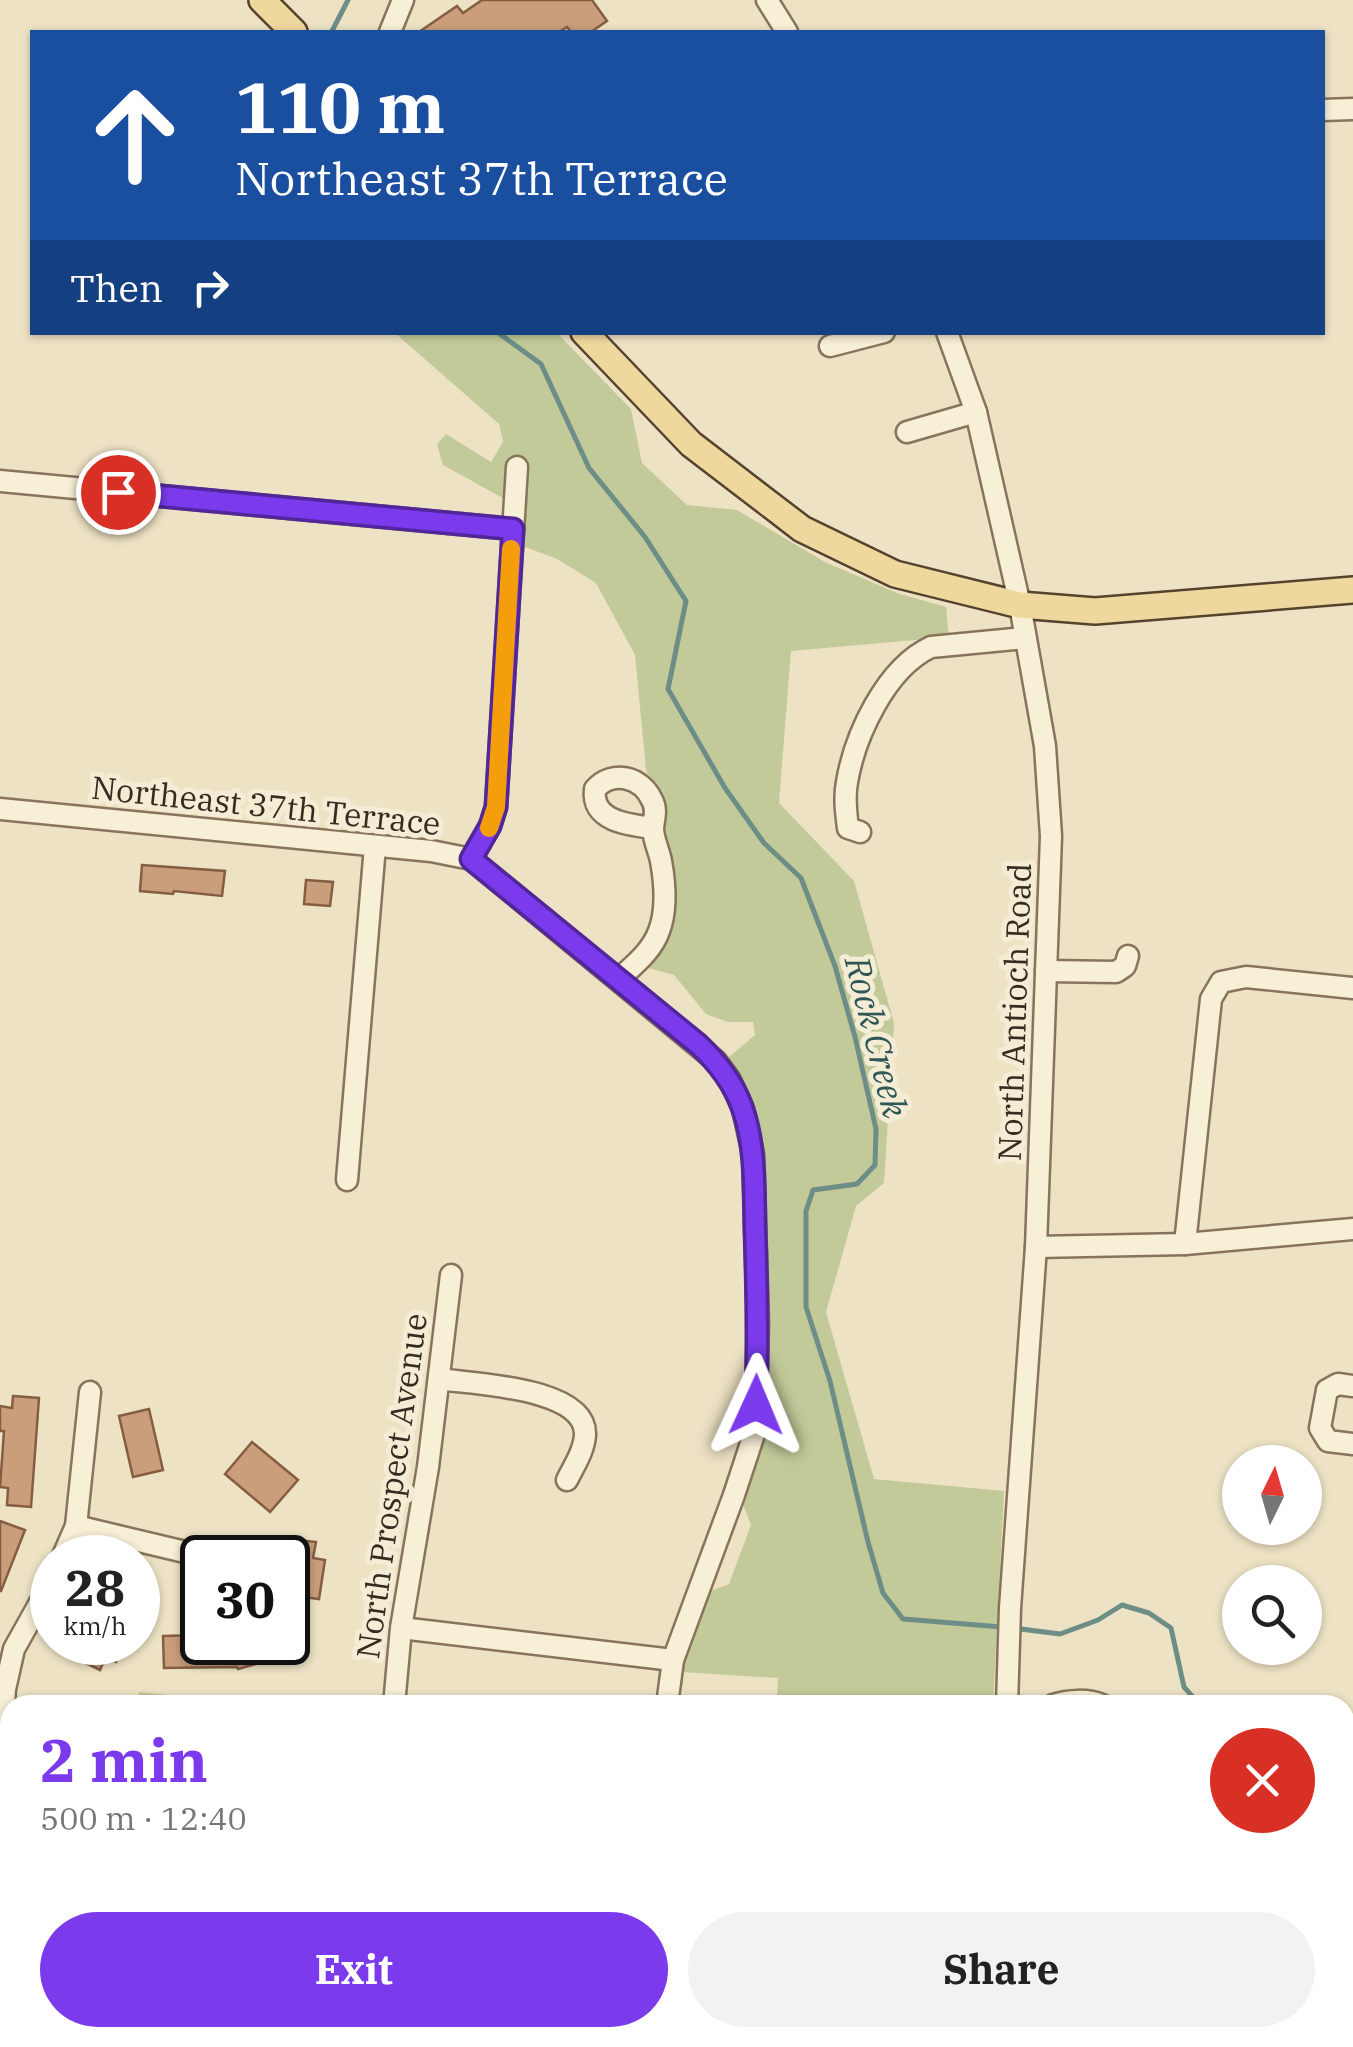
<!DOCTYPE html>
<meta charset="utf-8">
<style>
body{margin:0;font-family:"IBM Plex Serif",serif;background:#f2f2f2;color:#222;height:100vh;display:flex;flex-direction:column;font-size:38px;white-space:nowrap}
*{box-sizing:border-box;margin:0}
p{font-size:32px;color:#767676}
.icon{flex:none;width:55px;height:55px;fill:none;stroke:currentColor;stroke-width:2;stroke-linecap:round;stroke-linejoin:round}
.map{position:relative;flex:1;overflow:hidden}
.sheet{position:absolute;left:0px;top:1695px;width:1355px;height:352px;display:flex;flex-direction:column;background:#fff;border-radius:30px 30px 0 0;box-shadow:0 2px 8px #0004}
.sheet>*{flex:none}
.banner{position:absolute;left:30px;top:30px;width:1295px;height:305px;border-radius:0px;box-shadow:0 2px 8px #0004;background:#1a4fa0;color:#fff;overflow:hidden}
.needle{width:65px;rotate:5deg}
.controls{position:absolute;left:1222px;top:1445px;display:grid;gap:20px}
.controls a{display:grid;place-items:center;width:100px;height:100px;border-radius:50%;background:#fff;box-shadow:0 2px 8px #0004;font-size:50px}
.speed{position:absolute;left:30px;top:1535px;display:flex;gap:20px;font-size:50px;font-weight:700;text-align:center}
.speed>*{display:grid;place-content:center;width:130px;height:130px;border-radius:50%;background:#fff;box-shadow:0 2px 8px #0004;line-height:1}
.speed small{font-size:25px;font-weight:400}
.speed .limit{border:5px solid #111;border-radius:15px;background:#fff;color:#111}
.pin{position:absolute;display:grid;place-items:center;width:85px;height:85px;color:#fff;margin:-42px;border:5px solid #fff;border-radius:50%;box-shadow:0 2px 10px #0007}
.me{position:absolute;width:110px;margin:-55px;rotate:1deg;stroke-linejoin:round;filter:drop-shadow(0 0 8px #0008)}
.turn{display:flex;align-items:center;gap:35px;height:210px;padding:0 40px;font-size:45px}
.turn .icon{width:130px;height:130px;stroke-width:2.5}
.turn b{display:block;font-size:70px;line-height:85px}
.then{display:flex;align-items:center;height:95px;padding:0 40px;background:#0003;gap:20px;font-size:38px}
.round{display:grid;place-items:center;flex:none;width:105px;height:105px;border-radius:52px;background:#f2f2f2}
.headline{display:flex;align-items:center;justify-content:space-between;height:170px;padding:0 40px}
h1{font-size:60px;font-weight:700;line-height:75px;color:#7c3aed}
.primary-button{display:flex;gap:20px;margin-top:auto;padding:20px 40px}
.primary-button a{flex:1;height:115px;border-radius:60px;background:#7c3aed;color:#fff;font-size:40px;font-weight:700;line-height:115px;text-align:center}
.primary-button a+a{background:#f2f2f2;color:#222}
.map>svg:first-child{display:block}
.green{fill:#c3ca99}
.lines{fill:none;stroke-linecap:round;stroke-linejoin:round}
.stream{stroke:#6d8e87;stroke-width:5}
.building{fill:#ca9e7b;stroke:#855e42;stroke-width:2.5}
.minor-casing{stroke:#87745b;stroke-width:25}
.major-casing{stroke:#55422f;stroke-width:30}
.path{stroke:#87745b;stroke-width:4;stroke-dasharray:8 5;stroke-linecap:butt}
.minor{stroke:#f8efd7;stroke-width:20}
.major{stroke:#efd89d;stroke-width:25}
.route-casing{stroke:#51269a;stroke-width:25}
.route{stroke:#7c3aed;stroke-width:18}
.slow{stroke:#f59e0b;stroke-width:18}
.labels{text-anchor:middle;stroke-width:10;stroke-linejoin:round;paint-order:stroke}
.street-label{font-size:32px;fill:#372b1f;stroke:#f4ecd4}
.water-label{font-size:35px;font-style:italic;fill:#2e5755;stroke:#f4ecd4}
</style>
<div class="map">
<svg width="1353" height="2047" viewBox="0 0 1353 2047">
<rect width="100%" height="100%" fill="#ede2c4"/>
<g class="green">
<path d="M395,333H557L631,409L642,463L687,505L737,510L825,562L897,593L946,607L949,637L791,651L779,803L854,881L894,1023L884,1183L856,1206L826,1312L874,1479L1004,1491L993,1705H777L778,1678L681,1672L683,1651L708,1592L729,1584L751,1525L742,1502L761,1152L752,1106L729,1057L755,1035L753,1022H728L706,1014L674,975L648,968L669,927L671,892L665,829L646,770L635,655L596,583L557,559L520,545L521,508L443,465L437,444L446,434L491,462L503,442L499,424Z"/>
<path d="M139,1692L257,1705H138Z"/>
<path d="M1345,1965L1353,1978V2047H985L988,2038H1345Z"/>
<path d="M114,2038H341L340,2047H114Z"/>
<path d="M749,2038H852L849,2047H741Z"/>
</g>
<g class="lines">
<g class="stream">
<path d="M332,31L348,0"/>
<path d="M497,332L541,364L589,468L645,537L686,601L668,689L725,788L764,843L801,878L835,966L855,1037L876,1129L875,1165L857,1184L813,1190L806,1211V1307L830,1381L868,1542L883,1593L903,1619L1002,1627"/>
<path d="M1013,1628L1060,1634L1098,1620L1122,1605L1149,1613L1171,1628L1184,1687L1200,1705"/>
<path d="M1345,1977L1353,1978"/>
</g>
</g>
<g class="building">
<path d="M482,0H592L607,21L591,32H571L567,27L559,32H419L457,6L463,13Z"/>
<path d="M142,865L225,871L222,896L174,891L173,894L140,891Z"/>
<path d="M306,880L333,882L330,906L304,904Z"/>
<path d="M13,1396L39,1398L31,1507L7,1505L8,1488L0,1487L4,1431H0V1406L12,1408Z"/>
<path d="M149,1409L163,1470L133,1477L119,1416Z"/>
<path d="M252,1442L298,1480L270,1512L225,1474Z"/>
<path d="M0,1521L25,1530L1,1591H0Z"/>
<path d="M290,1539L316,1542L313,1558L325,1560L319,1599L288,1595Z"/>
<path d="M202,1635V1642H268L273,1659L238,1669L237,1667L164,1668L163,1636Z"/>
<path d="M74,1642H125L116,1662L105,1658L100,1670L71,1656L77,1644Z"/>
</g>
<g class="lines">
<defs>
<g id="minor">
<path d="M767,0L787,32"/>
<path d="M390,32L403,0"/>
<path d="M1322,110L1353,109"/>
<path d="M947,332L976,412L1020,605L1045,746L1051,836L1036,1247L1010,1608L1007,1705"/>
<path d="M830,346L884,332"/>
<path d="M907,432L976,412"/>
<path d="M0,481L513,529"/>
<path d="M0,809L431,851L471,859L716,1061L730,1080L743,1109L753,1154L758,1324L755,1431L734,1495L673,1660L667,1705"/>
<path d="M860,832L848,828C846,813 844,797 847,782C855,735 886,668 931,647L1025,638"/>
<path d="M471,859L490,826L496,807L517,467"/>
<path d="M1046,971L1116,972L1125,966L1128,956"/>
<path d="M619,979C634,965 652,951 659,931C667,910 665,883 661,861C659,851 654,841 653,830C653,820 658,811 652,800C641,776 612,770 595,789C591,821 628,825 653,828"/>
<path d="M347,1180L375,846"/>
<path d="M1185,1244L1211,999L1221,982L1246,977L1353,988"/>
<path d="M1036,1247L1185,1244L1353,1229"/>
<path d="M439,1379C472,1384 587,1387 585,1435C584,1451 574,1466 567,1480"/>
<path d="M1353,1386L1338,1384L1327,1390L1320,1428L1328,1441L1353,1444"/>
<path d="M76,1526L185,1552"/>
<path d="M62,1558L76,1526L90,1392"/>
<path d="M401,1628L673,1660"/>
<path d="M394,1705L401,1628L428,1467L451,1275"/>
<path d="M1053,1705C1068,1700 1088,1699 1102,1705"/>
<path d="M0,1758L5,1689L14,1649L52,1581"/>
<path d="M1345,1775L1353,1771"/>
<path d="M635,2047L637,2038"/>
<path d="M955,2047L958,2038"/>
</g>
<g id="major">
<path d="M262,0L294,32"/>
<path d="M584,332L691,444L802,529L895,574L1020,605L1095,611L1353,590"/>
</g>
</defs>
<use href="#minor" class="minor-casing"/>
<use href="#major" class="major-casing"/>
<g class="path">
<path d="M1262,2038L1267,2047"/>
<path d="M1058,2047L1060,2038"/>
</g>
<use href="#minor" class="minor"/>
<use href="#major" class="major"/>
</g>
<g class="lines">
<defs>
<path id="route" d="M118,492L513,529L496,807L490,826L471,859L699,1045C718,1063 733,1082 742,1107C756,1146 754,1188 755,1229C757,1288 758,1346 756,1405"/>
</defs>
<use href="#route" class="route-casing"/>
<use href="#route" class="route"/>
<path class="slow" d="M489,828L496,807L511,549"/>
</g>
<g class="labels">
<g class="street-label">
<text transform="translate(266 806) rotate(6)" y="11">Northeast 37th Terrace</text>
<text transform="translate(1015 1012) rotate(-88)" y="11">North Antioch Road</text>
<text transform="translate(392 1486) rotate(-82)" y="11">North Prospect Avenue</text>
</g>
<g class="water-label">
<text transform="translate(876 1037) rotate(76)" y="12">Rock Creek</text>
</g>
</g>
</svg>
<div class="controls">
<a><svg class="needle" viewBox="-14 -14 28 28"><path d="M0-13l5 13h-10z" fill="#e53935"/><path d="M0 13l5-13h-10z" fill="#767676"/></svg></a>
<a><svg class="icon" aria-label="search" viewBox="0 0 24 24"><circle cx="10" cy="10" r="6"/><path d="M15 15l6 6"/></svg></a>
</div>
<div class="speed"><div>28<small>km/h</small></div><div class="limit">30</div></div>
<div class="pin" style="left:118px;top:492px;background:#d93025"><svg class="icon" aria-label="arrive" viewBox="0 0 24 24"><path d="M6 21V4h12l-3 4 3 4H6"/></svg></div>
<svg class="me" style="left:756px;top:1405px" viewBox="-20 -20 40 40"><path d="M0-17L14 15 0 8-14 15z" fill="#7c3aed" stroke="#fff" stroke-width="4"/></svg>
<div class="banner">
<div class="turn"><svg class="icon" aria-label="ahead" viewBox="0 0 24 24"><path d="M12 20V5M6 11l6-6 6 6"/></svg><div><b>110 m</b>Northeast 37th Terrace</div></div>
<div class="then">Then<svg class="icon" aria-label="right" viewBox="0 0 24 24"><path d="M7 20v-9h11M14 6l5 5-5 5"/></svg></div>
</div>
<section class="sheet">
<div class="headline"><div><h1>2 min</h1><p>500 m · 12:40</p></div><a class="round" style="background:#d93025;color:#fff"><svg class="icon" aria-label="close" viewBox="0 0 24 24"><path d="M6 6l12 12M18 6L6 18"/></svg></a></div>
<div class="primary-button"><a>Exit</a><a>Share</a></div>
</section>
</div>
